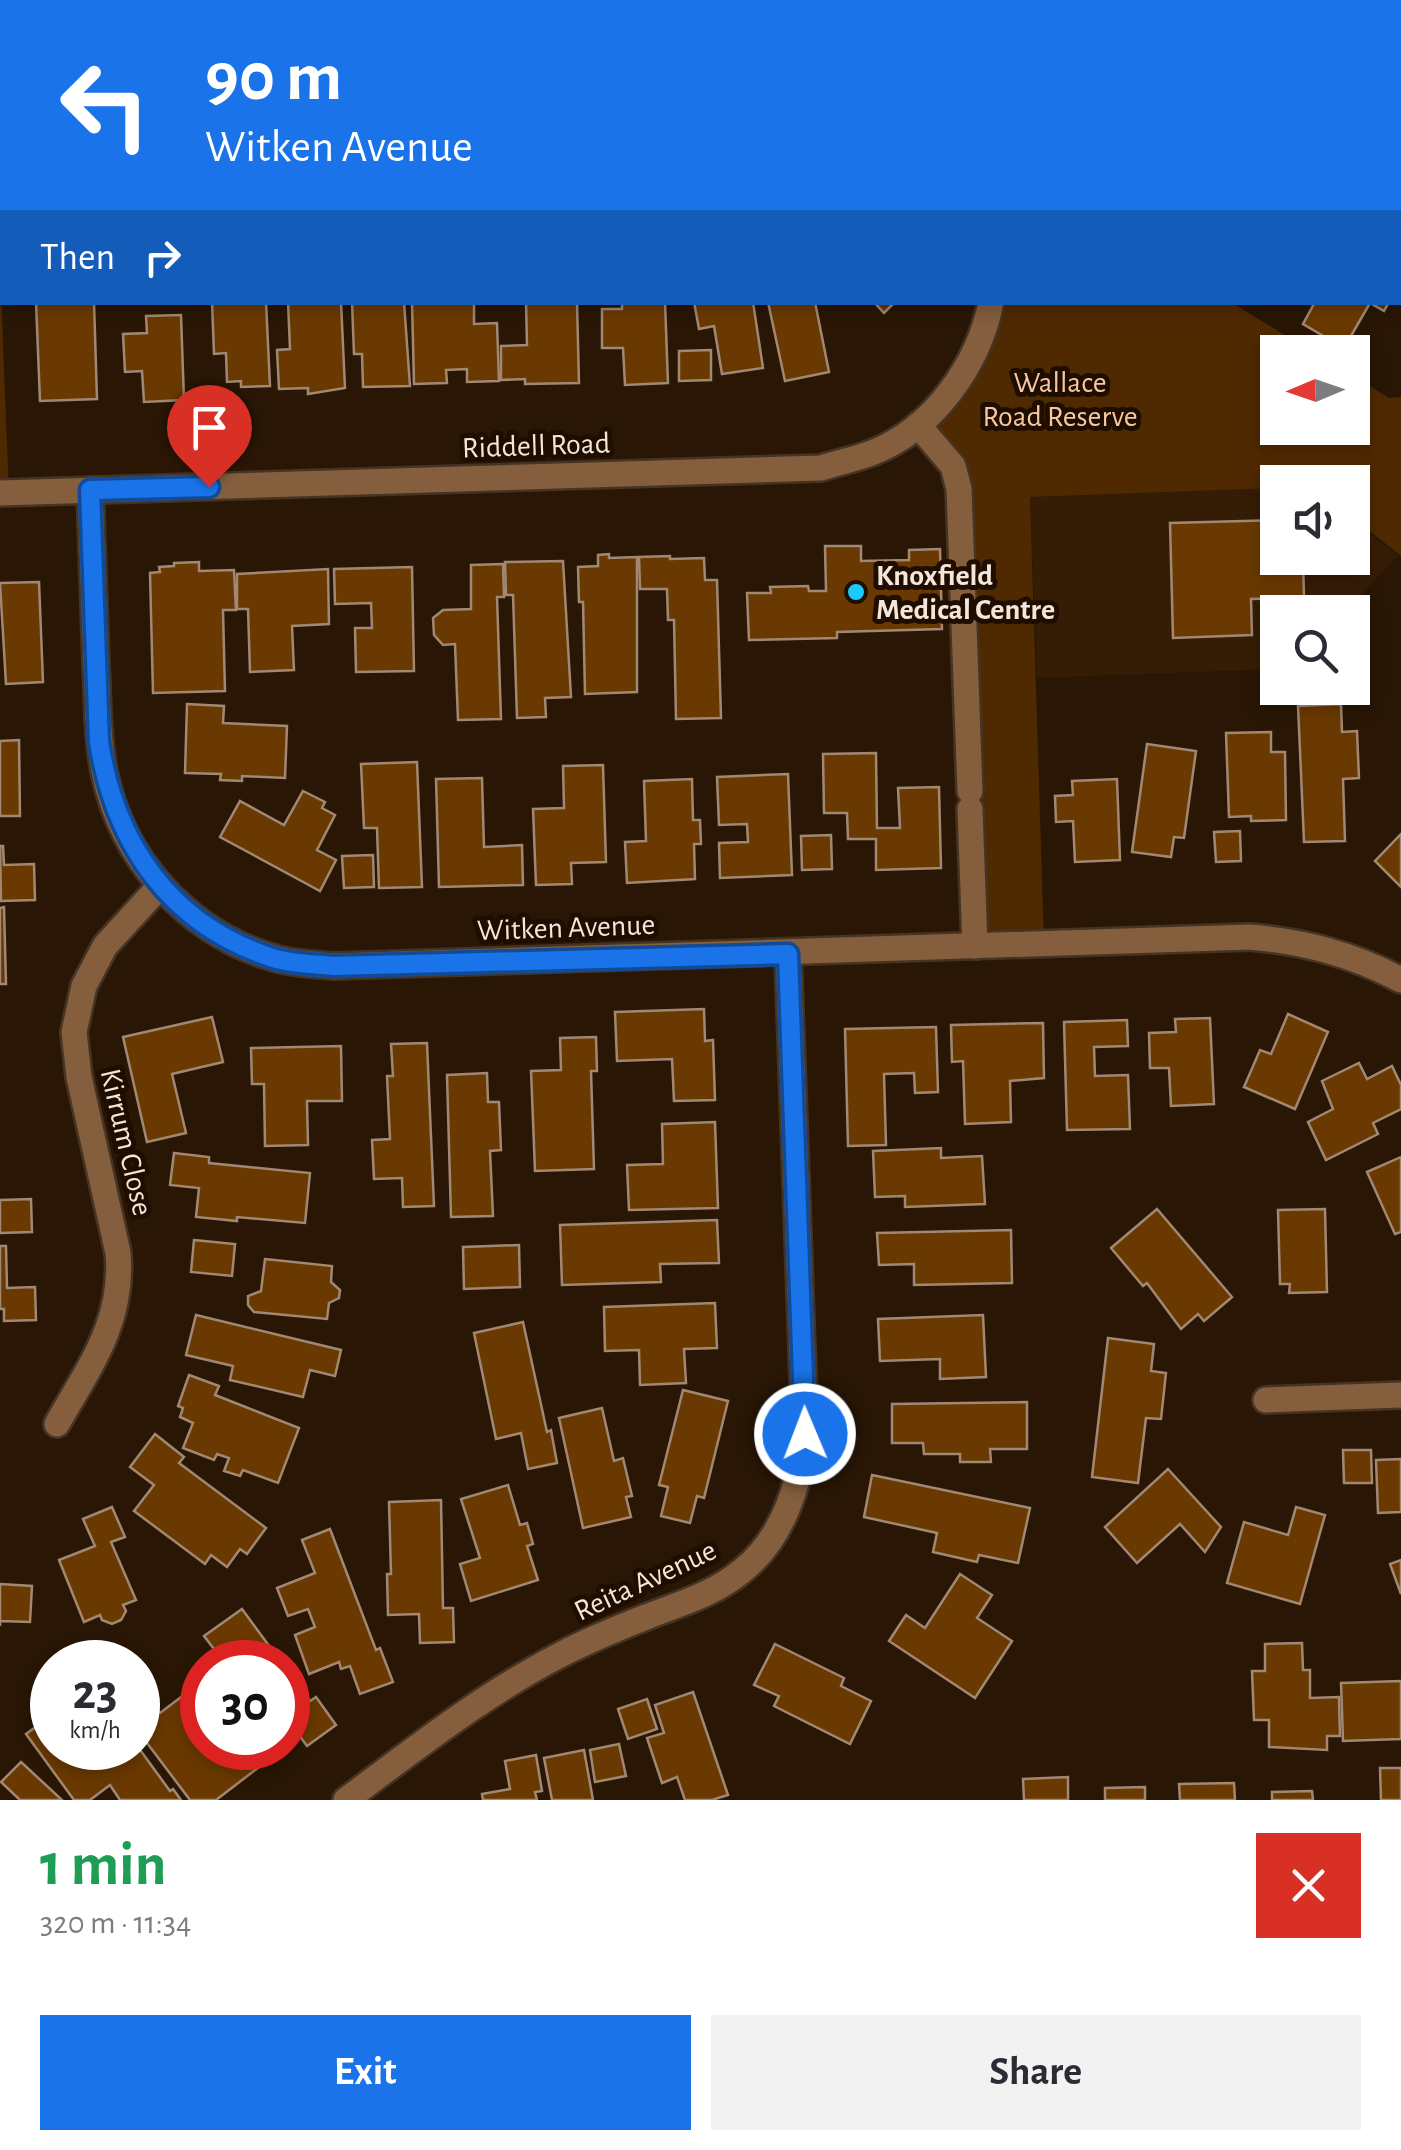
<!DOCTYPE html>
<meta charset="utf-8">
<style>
body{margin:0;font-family:"Alegreya Sans",sans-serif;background:#f2f2f3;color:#2b2b33;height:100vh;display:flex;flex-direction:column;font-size:38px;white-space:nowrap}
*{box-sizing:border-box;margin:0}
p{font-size:32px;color:#7c7c81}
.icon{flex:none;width:55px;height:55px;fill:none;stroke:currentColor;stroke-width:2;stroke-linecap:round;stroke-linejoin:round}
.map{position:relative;height:1800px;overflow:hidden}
.panel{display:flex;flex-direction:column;background:#fff;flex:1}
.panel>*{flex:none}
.hud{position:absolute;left:0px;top:0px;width:1402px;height:305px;box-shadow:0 5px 15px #0003;background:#1a73e8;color:#fff;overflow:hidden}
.needle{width:65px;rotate:268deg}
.fabs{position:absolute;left:1260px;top:335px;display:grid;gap:20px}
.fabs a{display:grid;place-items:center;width:110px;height:110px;border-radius:0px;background:#fff;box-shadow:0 5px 15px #0003;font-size:50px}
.speed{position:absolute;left:30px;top:1640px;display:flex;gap:20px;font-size:50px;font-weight:700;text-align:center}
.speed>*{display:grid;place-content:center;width:130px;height:130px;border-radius:50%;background:#fff;box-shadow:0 5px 15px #0003;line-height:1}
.speed small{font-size:25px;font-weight:400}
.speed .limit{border:15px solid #d22;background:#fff;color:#111}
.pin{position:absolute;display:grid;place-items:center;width:85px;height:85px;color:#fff;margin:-102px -42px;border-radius:50% 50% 50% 0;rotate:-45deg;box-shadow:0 0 10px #0007}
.pin .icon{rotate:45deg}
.me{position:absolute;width:110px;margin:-55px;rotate:359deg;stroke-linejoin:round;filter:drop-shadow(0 0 8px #0008)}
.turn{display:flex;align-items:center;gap:35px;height:210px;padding:0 40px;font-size:45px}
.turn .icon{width:130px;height:130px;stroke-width:2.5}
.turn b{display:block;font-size:70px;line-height:85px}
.then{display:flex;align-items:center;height:95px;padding:0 40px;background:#0003;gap:20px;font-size:38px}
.round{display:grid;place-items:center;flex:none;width:105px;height:105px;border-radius:0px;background:#f2f2f3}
.overview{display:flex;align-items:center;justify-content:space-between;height:170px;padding:0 40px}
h1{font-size:60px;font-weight:700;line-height:75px;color:#1e9e55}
.cta{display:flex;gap:20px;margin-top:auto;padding:20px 40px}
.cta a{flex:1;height:115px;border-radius:0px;background:#1a73e8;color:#fff;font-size:40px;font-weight:700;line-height:115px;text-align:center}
.cta a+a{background:#f2f2f3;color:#2b2b33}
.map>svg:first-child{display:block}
.built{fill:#351c05}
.green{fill:#4f2900}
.building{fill:#6a3901;stroke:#a18873;stroke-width:2.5}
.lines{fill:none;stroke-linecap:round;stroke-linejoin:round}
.minor-casing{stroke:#453323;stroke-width:30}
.minor{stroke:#845e3d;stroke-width:25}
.route-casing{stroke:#114b97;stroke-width:25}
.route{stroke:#1a73e8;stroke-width:18}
.poi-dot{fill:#1bcafc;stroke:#1f0d00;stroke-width:4}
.labels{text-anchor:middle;stroke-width:10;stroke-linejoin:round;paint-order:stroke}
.park-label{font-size:30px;fill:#f6c8a2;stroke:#1f0d00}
.street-label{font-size:30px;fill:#f4e6da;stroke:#1f0d00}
.poi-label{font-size:30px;font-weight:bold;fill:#f4e6da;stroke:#1f0d00;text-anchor:start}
</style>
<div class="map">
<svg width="1401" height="1800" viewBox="0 0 1401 1800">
<rect width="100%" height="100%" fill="#291605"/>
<path class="built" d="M1277,488L1278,558H1352L1353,518L1398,556L1344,612H1278L1277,669L1037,678L1030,497Z"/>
<g class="green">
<path d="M2,75V254L0,261V76Z"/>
<path d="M0,267L9,493H0Z"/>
<path d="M991,303H1232L1313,352H1278V428H1352L1353,376L1389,398L1401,397V556L1353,518L1352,482H1278L1277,488L1030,497L1044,943L975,946L959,489L918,425Z"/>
</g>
<g class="building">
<rect x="210" y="0" width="38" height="2"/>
<path d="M347,0H430L431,2H342Z"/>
<path d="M646,0H739L646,2Z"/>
<path d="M769,0H834L871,1L769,2Z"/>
<path d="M1042,0H1102L1103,2H1042Z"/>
<rect x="1149" y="0" width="46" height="2"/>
<path d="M1227,0H1278V2H1207Z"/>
<path d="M36,302H94L97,399L40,401Z"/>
<path d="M212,302H266L270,386L241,387V381L227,382L226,353L214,354Z"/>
<path d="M288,302H341L345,388L308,394V388L279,389L277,350L290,349Z"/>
<path d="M352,302H404L410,386L363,387L362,354H354Z"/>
<path d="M412,302H474V324L497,323L499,381L467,382V369L446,370L447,383L414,384Z"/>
<path d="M526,302H577L579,383L525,384V379L501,380V346L527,345Z"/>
<path d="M622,302H665L668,383L625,385L623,348H602V309H622Z"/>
<path d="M694,302H753L763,368L722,374L714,326L699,329Z"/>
<path d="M768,302H815L829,372L785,381Z"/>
<path d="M874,302H895L884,313Z"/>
<path d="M1315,302H1389L1384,311L1370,303L1344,348L1303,324Z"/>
<path d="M181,315L184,400L144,402L142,371L125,372L123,334L147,333L146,316Z"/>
<path d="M711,350V380L679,381V351Z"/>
<path d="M1278,520V558H1303L1304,598L1251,599L1252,635L1173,638L1170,523Z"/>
<path d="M825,546H861V561L909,560V550L940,549L942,629L837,632V638L749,640L747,593H771L770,587L808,586L809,591H826Z"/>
<path d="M609,554V558L637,557V692L585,694L583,602H579L578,567L598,566V555Z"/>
<path d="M670,556V559L704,558L705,580H717L721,718L676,719L674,620H668L667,589H640L639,557Z"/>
<path d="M563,561L571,697L545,698L546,717L517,718L513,595H506L505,562Z"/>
<path d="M199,562V571L234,570L236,610H223L225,691L153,693L150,573L160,572L159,567L174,566V563Z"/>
<path d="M503,564L504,597H497L501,719L458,720L455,644L443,645L434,635L433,618L443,610L471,609V565Z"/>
<path d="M412,567L414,671L356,672L355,628H372L371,603L335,604L334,569Z"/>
<path d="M328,569L329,624L292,626L294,670L250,672L248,609H237V574Z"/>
<path d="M39,582L43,682L6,684L0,583Z"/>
<path d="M187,704L224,706L223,723L287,726L285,778L242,776V781L220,780L221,774L185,773Z"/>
<path d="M1341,704L1342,732L1357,731L1359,778L1343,779L1345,841L1304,842L1298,706Z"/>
<path d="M1271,732V752H1285L1286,820L1251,821V816L1229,817L1226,733Z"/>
<path d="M19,740L20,816H0V741Z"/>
<path d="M1147,744L1196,751L1184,838L1174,837L1171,857L1132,852Z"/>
<path d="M876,753L877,828H900L898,788L939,787L941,868L876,870V839H848L847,813H824L823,754Z"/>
<path d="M417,762L422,887L379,888L377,828H364L361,764Z"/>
<path d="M603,765L606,862L571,863L572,884L536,885L533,809L564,808L563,766Z"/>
<path d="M788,774L792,875L720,878L719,843L748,842L747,824L719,825L717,777Z"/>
<path d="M482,778L484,847L522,845L523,885L439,887L436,779Z"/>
<path d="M692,779L693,820H700L701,844H694L695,879L627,883L625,842L646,841L644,781Z"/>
<path d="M1117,779L1120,860L1075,862L1073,821L1056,822L1055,796L1073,795L1072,781Z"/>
<path d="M303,791L325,802L322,808L335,815L317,850L336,860L320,891L220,837L240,801L284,825Z"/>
<path d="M1240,831L1241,861L1216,862L1214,832Z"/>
<path d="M1401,834V887L1375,861Z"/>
<path d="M831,835L832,869L802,870L801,836Z"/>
<path d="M0,846H3L4,865L34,864L35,900L1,901Z"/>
<path d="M373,855L374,887L344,888L342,856Z"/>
<path d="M4,907L6,984H0V908Z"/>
<path d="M704,1009L705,1041L713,1040L715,1100L674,1101L672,1059L617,1061L615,1012Z"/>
<path d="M1288,1014L1328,1032L1295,1109L1244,1087L1260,1050L1271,1054Z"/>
<path d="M212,1017L223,1062L172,1074L186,1133L147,1142L123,1037Z"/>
<path d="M1210,1018L1214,1104L1171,1106L1169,1068H1150L1149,1033L1176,1032L1175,1019Z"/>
<path d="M1127,1020L1128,1046L1094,1047L1095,1076L1128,1075L1130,1129L1067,1130L1064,1022Z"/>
<path d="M1043,1023L1044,1078L1010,1081L1011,1122L965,1124L963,1061L952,1062L951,1025Z"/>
<path d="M936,1027L938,1092L915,1093L914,1073L884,1074L886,1145L848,1146L845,1029Z"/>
<path d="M596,1037L597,1071H591L594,1169L535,1171L531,1071L561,1070L560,1038Z"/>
<path d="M427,1043L434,1206L403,1207L402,1178L374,1179L372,1140L390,1139L387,1076H393L391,1044Z"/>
<path d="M341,1046L342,1101H307L308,1145L265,1146L264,1084H252L251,1048Z"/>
<path d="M1359,1063L1367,1079L1392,1066L1401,1085V1109L1373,1123L1378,1134L1326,1160L1308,1122L1333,1109L1322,1081Z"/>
<path d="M487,1073L488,1102H499L501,1150L490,1151L493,1216L451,1217L447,1075Z"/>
<path d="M715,1122L718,1208L629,1210L627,1165L663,1164L662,1124Z"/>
<path d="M941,1148V1158L982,1156L985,1204L905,1207V1196L875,1197L873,1151Z"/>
<path d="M174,1153L209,1157V1163L310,1173L305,1223L237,1217V1221L196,1217L199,1188L170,1185Z"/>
<path d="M1401,1157V1232L1395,1234L1367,1172Z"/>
<path d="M31,1199L32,1232L0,1233V1200Z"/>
<path d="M1157,1209L1232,1297L1204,1321L1198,1314L1181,1329L1147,1283L1143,1286L1111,1248Z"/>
<path d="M1325,1209L1327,1292L1289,1293L1290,1284H1280L1278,1210Z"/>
<path d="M717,1220L719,1263L660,1264L661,1282L562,1285L560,1225Z"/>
<path d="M1011,1230L1012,1283L914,1285V1264L879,1265L877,1233Z"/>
<path d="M194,1240L235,1244L232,1276L191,1272Z"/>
<path d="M519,1245L520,1287L464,1289L463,1247Z"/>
<path d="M0,1246H6L7,1288L35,1287L36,1320L4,1321V1309H0Z"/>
<path d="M265,1259L332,1266L331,1282L340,1290L339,1298L329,1303L327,1319L254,1312L248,1305V1296L261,1291Z"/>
<path d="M715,1303L717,1348L684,1349L686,1383L640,1385L639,1350L605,1351L604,1307Z"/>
<path d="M196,1315L341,1350L335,1376L310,1370L303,1397L230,1380L233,1366L186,1355Z"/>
<path d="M983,1315L986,1377L940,1379V1359L880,1361L878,1319Z"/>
<path d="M523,1322L547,1432L551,1430L557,1463L528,1469L521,1433L496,1439L474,1333Z"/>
<path d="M1108,1338L1154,1344L1151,1371L1166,1373L1161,1419L1146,1418L1138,1483L1092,1477Z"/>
<path d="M189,1375L219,1386L215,1395L299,1428L278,1483L243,1470L240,1476L224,1471L229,1458L217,1454L214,1460L183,1448L193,1423L180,1417L183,1408L178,1406Z"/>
<path d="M683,1390L728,1401L704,1498L697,1496L690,1523L661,1516L668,1487L659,1485Z"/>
<path d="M1027,1402V1449H990L991,1462H960V1454H924L923,1443H892V1404Z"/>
<path d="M602,1408L614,1461L623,1458L632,1496L626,1497L631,1517L583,1528L559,1418Z"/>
<path d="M155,1434L184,1457L179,1463L266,1528L247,1554L240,1549L227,1567L211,1555L205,1564L134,1511L154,1485L130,1467Z"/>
<path d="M1343,1450H1371L1372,1483H1344Z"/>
<path d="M1401,1459V1512L1378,1513L1376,1460Z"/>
<path d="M1168,1469L1221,1527L1205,1552L1180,1524L1137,1563L1105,1527Z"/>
<path d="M872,1475L1030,1508L1018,1563L979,1555L977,1562L933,1552L937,1533L864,1517Z"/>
<path d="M508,1485L520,1525L527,1523L533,1544L527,1546L538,1580L471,1601L460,1564L480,1558L461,1499Z"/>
<path d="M441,1500L443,1608H453L454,1642L420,1643L419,1614L388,1615L387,1574H391L389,1502Z"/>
<path d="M112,1507L125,1537L111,1542L136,1600L123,1605L126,1611L121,1620L112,1624L102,1620L100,1615L84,1622L59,1560L95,1546L83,1519Z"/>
<path d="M1296,1507L1325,1515L1300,1604L1227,1583L1244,1522L1288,1535Z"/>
<path d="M330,1529L376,1650L380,1648L393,1682L360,1694L350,1666L341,1669L339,1662L309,1674L295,1635L315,1627L308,1609L288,1616L277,1588L315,1573L302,1540Z"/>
<path d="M1401,1560V1594L1390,1564Z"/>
<path d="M960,1574L992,1595L977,1618L1012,1641L975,1698L889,1641L906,1615L925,1628Z"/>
<path d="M0,1584L32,1586L30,1622L0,1621V1626Z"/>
<path d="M242,1609L281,1662H224L204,1636Z"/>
<path d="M1302,1643L1303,1670H1310V1698L1339,1697L1340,1736H1327V1750L1269,1747V1720H1254L1252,1671H1265V1644Z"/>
<path d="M775,1644L844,1678L841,1686L871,1701L850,1744L774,1706L779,1696L754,1685Z"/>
<path d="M288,1671L310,1701L316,1697L336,1725L307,1746L288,1720Z"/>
<path d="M1401,1681V1739L1343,1741L1341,1683Z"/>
<path d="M144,1691L160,1713L185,1694L202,1718V1748H208L215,1757L228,1748H250L263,1764L216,1800H190L138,1731V1696Z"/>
<path d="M693,1692L728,1795L712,1800H685L677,1777L662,1783L647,1738L664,1733L655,1705Z"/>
<path d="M647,1699L657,1729L628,1739L618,1709Z"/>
<path d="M52,1715V1748L138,1747L170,1791L173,1789L181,1800H120L110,1785L90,1800H74L26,1734Z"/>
<path d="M619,1744L626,1776L595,1782L590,1750Z"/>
<path d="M584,1750L593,1800H552L544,1758Z"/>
<path d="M536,1755L542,1791L535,1792L537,1800H483L482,1794L510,1789L505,1761Z"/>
<path d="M21,1762L62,1800H20L1,1782Z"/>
<path d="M1380,1768H1401V1800H1381Z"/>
<path d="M1068,1777V1800H1024L1023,1779Z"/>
<path d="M1234,1783L1235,1800H1180L1179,1784Z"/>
<path d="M1145,1787V1800H1105V1788Z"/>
<path d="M1312,1791L1313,1800H1272V1792Z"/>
</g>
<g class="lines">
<defs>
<g id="minor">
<path d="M80,0L82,2"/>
<path d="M526,0L527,2"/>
<path d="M985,0V2"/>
<path d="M1400,28L1401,27"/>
<path d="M1400,160H1401"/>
<path d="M918,425L953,466L959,489L970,791"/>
<path d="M90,490C92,548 94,606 96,665C98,700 97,736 104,771C121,859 188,933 274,958C293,964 315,964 334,966L1250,937C1305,942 1352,954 1401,980"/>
<path d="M0,493L821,468C839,462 857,459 874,452C934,428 979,364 991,302"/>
<path d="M970,809L975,946"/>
<path d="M1266,1400L1401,1395"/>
<path d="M57,1424C89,1367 124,1322 118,1253L79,1077L74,1032L84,986L105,946L159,887"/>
<path d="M346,1800C416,1748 484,1694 562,1654C589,1640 618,1628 646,1617C679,1604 715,1594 743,1570C783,1538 800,1484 805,1435L788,954"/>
</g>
</defs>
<use href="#minor" class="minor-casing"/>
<use href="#minor" class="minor"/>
</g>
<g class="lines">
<defs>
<path id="route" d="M209,487L90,490L99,742C115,844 170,925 273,958C292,964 314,964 334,966L788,954L805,1434"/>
</defs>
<use href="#route" class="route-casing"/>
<use href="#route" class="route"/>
</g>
<circle class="poi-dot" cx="856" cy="592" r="10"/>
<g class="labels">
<g class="park-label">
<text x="1060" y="392">Wallace<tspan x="1060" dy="34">Road Reserve</tspan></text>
</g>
<g class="street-label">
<text transform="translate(536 445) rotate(-2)" y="10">Riddell Road</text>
<text transform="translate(566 927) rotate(-2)" y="10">Witken Avenue</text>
<text transform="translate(127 1142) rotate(77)" y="10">Kirrum Close</text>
<text transform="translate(645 1580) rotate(-25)" y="10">Reita Avenue</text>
</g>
<g class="poi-label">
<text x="876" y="585">Knoxfield<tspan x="876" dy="34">Medical Centre</tspan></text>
</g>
</g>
</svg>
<div class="fabs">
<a><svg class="needle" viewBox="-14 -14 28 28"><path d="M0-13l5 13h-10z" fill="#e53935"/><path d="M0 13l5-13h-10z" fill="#7c7c81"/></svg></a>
<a><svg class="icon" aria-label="sound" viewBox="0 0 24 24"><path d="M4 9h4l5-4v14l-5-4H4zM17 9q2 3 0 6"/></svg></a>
<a><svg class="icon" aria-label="search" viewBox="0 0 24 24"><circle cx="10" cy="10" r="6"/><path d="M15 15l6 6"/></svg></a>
</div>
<div class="speed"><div>23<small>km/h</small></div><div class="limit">30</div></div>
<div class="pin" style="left:209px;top:487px;background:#d93025"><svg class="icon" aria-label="arrive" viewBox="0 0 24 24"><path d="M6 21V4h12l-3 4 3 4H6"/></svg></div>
<svg class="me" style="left:805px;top:1434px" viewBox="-20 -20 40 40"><circle r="17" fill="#1a73e8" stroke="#fff" stroke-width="3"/><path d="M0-11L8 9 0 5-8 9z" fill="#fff"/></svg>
<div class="hud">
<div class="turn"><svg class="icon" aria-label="left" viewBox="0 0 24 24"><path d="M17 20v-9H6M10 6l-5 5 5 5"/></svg><div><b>90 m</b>Witken Avenue</div></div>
<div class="then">Then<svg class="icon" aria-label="right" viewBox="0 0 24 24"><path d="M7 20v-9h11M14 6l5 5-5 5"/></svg></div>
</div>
</div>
<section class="panel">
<div class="overview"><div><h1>1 min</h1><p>320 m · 11:34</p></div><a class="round" style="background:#d93025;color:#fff"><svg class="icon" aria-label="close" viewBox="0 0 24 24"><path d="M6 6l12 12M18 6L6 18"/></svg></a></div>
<div class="cta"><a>Exit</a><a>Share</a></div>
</section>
